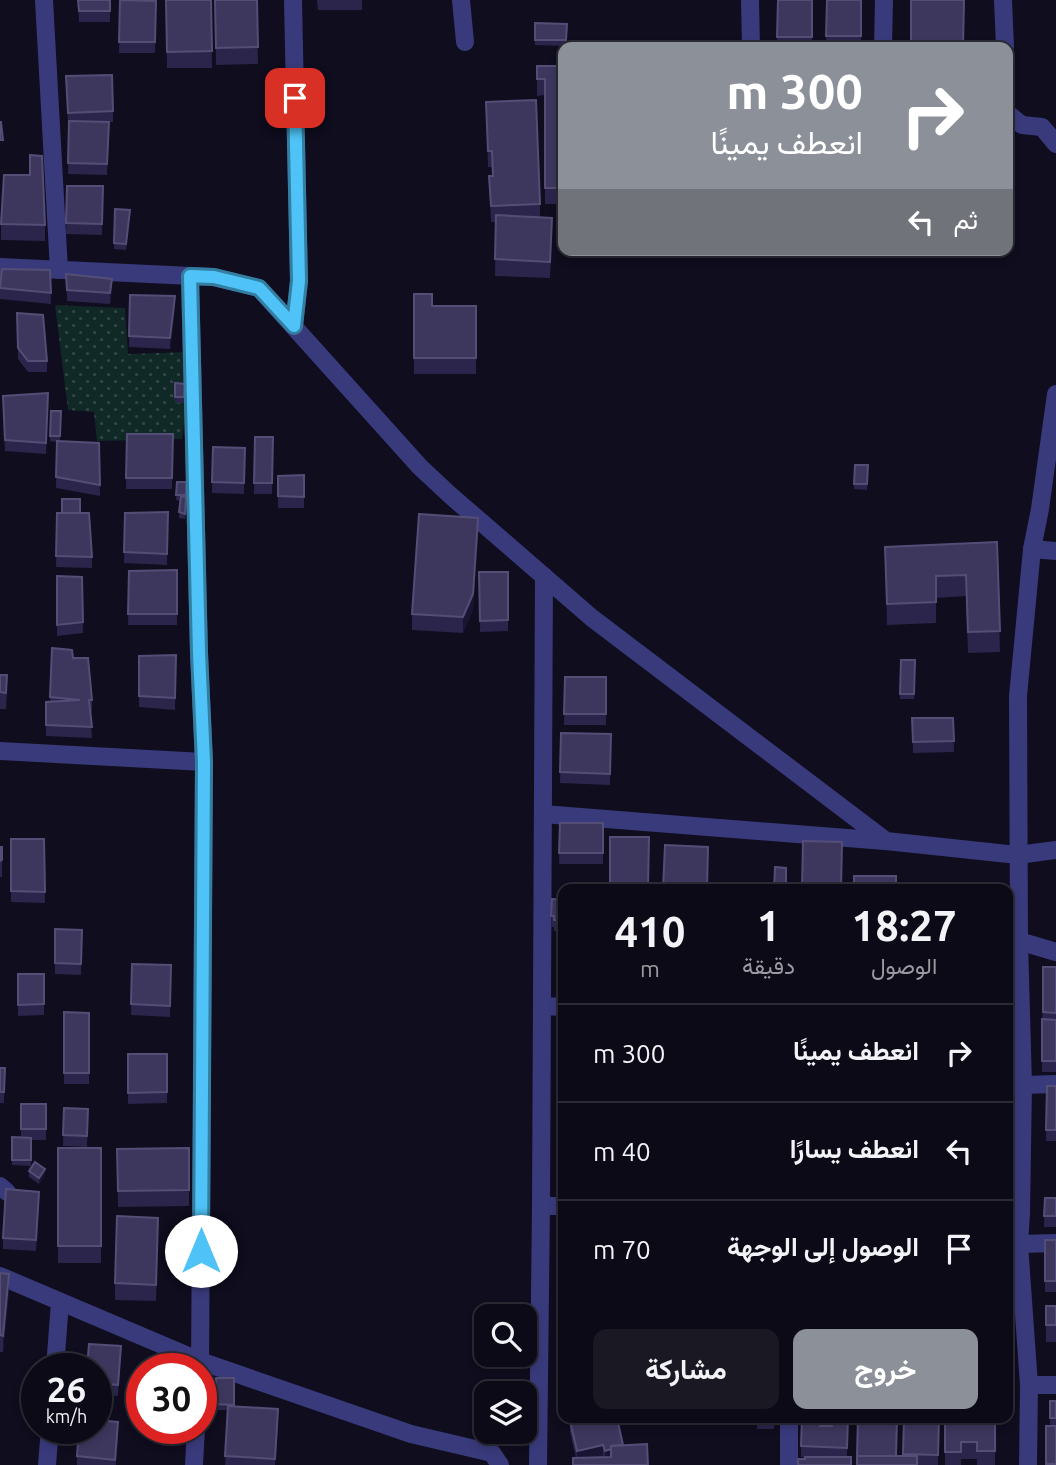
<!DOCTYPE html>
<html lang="ar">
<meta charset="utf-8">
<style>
body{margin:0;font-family:Ubuntu,Vazirmatn,sans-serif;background:#191823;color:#f1f3f6;direction:rtl;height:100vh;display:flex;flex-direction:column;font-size:26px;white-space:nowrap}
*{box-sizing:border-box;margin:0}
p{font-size:23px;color:#9a9aa1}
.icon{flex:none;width:38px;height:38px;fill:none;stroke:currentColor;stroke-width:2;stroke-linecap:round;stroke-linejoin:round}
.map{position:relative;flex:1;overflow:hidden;direction:ltr}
.sheet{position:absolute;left:558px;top:884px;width:455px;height:539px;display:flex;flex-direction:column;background:#0b0a16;border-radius:14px;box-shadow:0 4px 10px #0003,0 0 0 2px #2b2b35;direction:rtl}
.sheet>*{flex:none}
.top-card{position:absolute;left:558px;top:42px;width:455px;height:214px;border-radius:14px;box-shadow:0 4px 10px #0003,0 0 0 2px #2b2b35;direction:rtl;background:#8c9099;color:#fff;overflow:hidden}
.fabs{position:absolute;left:474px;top:1304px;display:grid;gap:14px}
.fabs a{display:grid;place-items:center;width:63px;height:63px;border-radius:14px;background:#0b0a16;box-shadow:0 4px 10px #0003,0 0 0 2px #2b2b35;font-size:35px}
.speed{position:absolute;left:21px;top:1353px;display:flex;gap:14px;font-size:35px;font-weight:700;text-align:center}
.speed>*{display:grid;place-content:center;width:91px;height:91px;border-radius:50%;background:#0b0a16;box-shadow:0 4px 10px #0003,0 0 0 2px #2b2b35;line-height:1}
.speed small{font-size:18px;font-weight:400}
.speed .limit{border:10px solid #d22;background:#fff;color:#111}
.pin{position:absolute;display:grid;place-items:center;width:60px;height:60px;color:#fff;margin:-30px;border-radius:14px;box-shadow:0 4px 10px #0006}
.me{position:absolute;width:77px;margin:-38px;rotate:0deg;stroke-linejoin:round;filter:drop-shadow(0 0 5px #0008)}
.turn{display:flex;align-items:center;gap:24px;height:147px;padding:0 35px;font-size:32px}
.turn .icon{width:91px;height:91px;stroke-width:2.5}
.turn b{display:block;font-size:49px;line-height:60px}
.then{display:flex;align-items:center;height:66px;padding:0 35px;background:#0003;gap:14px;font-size:26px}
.eta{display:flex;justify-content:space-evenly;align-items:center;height:119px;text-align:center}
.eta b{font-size:42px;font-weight:700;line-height:49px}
.cta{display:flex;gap:14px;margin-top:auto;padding:14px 35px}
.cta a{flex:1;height:80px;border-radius:14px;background:#8c9099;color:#fff;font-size:28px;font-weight:700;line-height:80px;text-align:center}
.cta a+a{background:#191823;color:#f1f3f6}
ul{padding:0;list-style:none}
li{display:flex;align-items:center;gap:21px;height:98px;padding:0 35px;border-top:2px solid #2b2b35}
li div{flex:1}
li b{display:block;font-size:26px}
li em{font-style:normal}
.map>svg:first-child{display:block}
.grass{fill:url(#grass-dots)}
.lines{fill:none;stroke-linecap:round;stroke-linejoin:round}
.street{stroke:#393a7b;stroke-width:18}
.wall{fill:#2b254b}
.shaded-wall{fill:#191431}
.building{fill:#3d375e;stroke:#544e77;stroke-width:2}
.route-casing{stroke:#337fa1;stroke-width:18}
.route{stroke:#4fc3f7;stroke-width:12}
</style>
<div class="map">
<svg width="1056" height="1465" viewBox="0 0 1056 1465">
<defs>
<pattern id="grass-dots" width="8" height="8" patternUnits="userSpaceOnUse" patternTransform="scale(1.75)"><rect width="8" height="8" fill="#102826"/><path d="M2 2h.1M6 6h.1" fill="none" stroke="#324646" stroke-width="1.8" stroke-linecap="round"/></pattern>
</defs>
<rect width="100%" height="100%" fill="#0f0d1e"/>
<path class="grass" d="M55,305L125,308L128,354L186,352L188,396L182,439L97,441L94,412L68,410Z"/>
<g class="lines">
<g class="street">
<path d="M44,0L59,270"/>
<path d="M293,0L299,281L294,326"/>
<path d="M461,0L465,42"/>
<path d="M750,0L751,47"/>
<path d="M1003,0L1005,47"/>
<path d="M883,47L884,0"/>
<path d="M1008,114L1022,125L1042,127L1056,144"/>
<path d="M0,267L213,277L259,288L420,467L450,495L592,618L886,841L1018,855L1056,850"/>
<path d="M190,276L199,653L204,762L200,1368"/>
<path d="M1032,549L1056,551"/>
<path d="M0,751L204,762"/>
<path d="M543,814L885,841"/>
<path d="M1019,941L1056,952"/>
<path d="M542,1006L564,1007"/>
<path d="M1023,1085L1056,1084"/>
<path d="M0,1186L7,1192"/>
<path d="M541,1206H564"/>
<path d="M1019,1244L1056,1243"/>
<path d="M0,1276L200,1361L411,1434L492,1453L500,1465"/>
<path d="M55,1368L60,1302"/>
<path d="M1029,1385H1056"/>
<path d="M789,1418V1465"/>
<path d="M47,1465L50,1428"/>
<path d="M194,1465L196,1428"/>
<path d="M538,1465L541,1206L544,576"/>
<path d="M1028,1465L1029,1385L1019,1244L1021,1213L1023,1085L1019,941L1018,696L1032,549L1040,509L1056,394"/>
</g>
</g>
<g class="wall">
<path d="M78,0H110V22H79Z"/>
<path d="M120,0L156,1L155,53H119Z"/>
<path d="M166,0H211L212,68H167Z"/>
<path d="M215,0H257L258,64L216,65Z"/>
<path d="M317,0H362V10H318Z"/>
<path d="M778,0H812V47H777Z"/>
<path d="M827,0H861V47H826Z"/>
<path d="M535,23L567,24L566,46L535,45Z"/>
<path d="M537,66H564V204H545V95L537,96Z"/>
<path d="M66,87L113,111V122H106H109L107,175L68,174L69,124H68Z"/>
<path d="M486,102L540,204V217L552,234L550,278L495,276L496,222H491L489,176H493L492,167H488Z"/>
<path d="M67,186H103L102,235L66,234Z"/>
<path d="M115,209L130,215L126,250L114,249Z"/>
<path d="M1,224L45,225V241L1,240Z"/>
<path d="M50,270L51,304L0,299V288Z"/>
<path d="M66,274L112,290L110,304L67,301Z"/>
<path d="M414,294L432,306H476V374H414Z"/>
<path d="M130,295L175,308L170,349L129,347Z"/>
<path d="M17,313L47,361V372H28L18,359Z"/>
<path d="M175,383L185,384L184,403H175Z"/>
<path d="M48,404L46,454L5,451L3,407Z"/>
<path d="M51,411H61L60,441L99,443L100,496L56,488L57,442L50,441Z"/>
<path d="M127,434H173L172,489H126Z"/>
<path d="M255,437H273L272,494H254Z"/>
<path d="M213,447L245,448L244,494L212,493Z"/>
<path d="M855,465H868L867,490L854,489Z"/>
<path d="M304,475V508H278V476Z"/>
<path d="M177,482H186V502L185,519L179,518L180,501L176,500Z"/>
<path d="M168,512L167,565L124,563L125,513Z"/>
<path d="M57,513H80L92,557V568L56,567Z"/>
<path d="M478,535L473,610L463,633L412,630V614Z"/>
<path d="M997,542L1000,652L968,653L966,596L936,598V623L887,625L885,547Z"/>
<path d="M177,570V625H128L129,571Z"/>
<path d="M479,572H508V631L480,632Z"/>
<path d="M57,576L82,577L83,633L57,636Z"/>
<path d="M52,648L73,658L92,700V711H90L92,738L46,736V702H50Z"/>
<path d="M176,655L175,710L139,707V656Z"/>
<path d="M901,660H915L914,699H900Z"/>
<path d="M0,675L7,691L6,709H0Z"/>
<path d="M565,677H606V725H564Z"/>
<path d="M912,718H953L954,752L913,753Z"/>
<path d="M561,733L611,734L610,785L560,783Z"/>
<path d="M560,823H603V864H559Z"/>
<rect x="610" y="837" width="39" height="52"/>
<path d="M11,839H44L45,903L11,902Z"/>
<path d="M0,847L2,860V877H0Z"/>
<path d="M552,899L564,900V956H558L559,932L554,931V927H551Z"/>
<path d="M55,929L82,930L81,975L55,974Z"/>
<rect x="557" y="962" width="7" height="31"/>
<path d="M132,964L171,965L170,1017L131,1015Z"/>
<path d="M1043,967H1056V1072H1042Z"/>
<path d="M18,974H44V1015L18,1016Z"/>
<path d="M64,1012L89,1013V1084H64Z"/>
<path d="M564,1053V1090H557L558,1054Z"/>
<path d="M128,1054H167V1103L128,1104Z"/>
<path d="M0,1068H5L4,1103H0Z"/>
<path d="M1047,1086H1056V1141H1046Z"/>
<path d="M21,1104H46V1140H31V1166L12,1165V1137H21Z"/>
<path d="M64,1108L88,1109L87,1147L63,1146Z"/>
<path d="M564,1114V1148H560V1139H558V1128Z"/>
<rect x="58" y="1148" width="43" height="115"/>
<path d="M189,1148V1206L118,1207L117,1149Z"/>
<path d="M29,1171L45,1175L39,1184L29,1177Z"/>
<path d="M1045,1198H1056V1227H1044Z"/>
<path d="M39,1203L36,1251L3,1249V1238Z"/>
<path d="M158,1234L156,1301L115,1300V1283Z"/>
<rect x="1045" y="1240" width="11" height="52"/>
<path d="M0,1273L9,1291L3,1352H0Z"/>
<rect x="1046" y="1306" width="10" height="36"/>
<path d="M121,1357L118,1396L96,1394V1368Z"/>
<path d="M216,1378H234V1406L278,1425L275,1465H225L228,1410H215Z"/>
<path d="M1050,1401H1056V1465H1046V1426H1050Z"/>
<path d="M757,1418H775L774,1429H757Z"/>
<path d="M821,1418V1426H832L848,1418L847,1457L805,1459L811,1457H801V1446Z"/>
<path d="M904,1418H939L938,1465H857L896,1456H903Z"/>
<path d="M945,1418H995V1465H977V1459H961V1465H945Z"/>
<path d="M570,1421L623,1445L648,1465L576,1458L570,1432Z"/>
<path d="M118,1433L116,1465H77V1456Z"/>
</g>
<g class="shaded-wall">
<path d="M112,279V290L110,304V293Z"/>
<path d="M175,296V308L170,349V338Z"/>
<path d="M478,518V535L473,610L463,633V617Z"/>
<path d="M45,1169V1175L39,1184V1178Z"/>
<path d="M9,1274V1291L3,1352V1336Z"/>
<path d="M121,1346V1357L118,1396V1385Z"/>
<path d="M278,1409V1425L275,1465V1459Z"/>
<path d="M118,1422V1433L115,1465V1460Z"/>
<path d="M603,1445V1456L577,1462V1451Z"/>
<path d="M611,1449V1460L605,1462V1451Z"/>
</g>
<g class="building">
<path d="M78,0H110V11H79Z"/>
<path d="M120,0L156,1L155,42H119Z"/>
<path d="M166,0H211L212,51L167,52Z"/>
<path d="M215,0H257L258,47L216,48Z"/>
<path d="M778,0H812V37H777Z"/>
<path d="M827,0H861V36H826Z"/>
<path d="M911,0H964L963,47H911Z"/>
<path d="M535,23L567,24L566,40H535Z"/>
<path d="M537,66H564V188H545V79H537Z"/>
<path d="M112,75L113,111L68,113L66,76Z"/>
<path d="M536,100L540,204L491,206L489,176H493L492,151H488L486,102Z"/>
<path d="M69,121L109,122L107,164L68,163Z"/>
<path d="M0,122H1L3,140H0Z"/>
<path d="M30,155L42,156L45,225L1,224L4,175H30Z"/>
<path d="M67,186H103L102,224L66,223Z"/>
<path d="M115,209L130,210L126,244L114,243Z"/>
<path d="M496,215L552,218L550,262L495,259Z"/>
<path d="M2,269L50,270L51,293L0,288Z"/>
<path d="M66,274L112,279L110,293L67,290Z"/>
<path d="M414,294H432V306H476V358H414Z"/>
<path d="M130,295L175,296L170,338L129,336Z"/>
<path d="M17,313L43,315L47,361H28L18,348Z"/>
<path d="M175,383L185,384L184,397H175Z"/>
<path d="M48,393L46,443L5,440L3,396Z"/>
<path d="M51,411H61L60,436H50Z"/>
<path d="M127,434H173L172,478H126Z"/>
<path d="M255,437H273L272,483H254Z"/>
<path d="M57,441L99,443L100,485L56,477Z"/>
<path d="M213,447L245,448L244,483L212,482Z"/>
<path d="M855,465H868L867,484H854Z"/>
<path d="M304,475V497L278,496V476Z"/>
<path d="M177,482H186V495H176Z"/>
<path d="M181,496L186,497L185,514L179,512Z"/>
<rect x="62" y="499" width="18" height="14"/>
<path d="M168,512L167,554L124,552L125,513Z"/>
<path d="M57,513H89L92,557L56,556Z"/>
<path d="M419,514L478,518L473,594L463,617L412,614Z"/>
<path d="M997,542L1000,631L968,632L966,575L936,576V602L887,604L885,547Z"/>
<path d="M177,570V614H128L129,571Z"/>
<path d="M479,572H508V620L480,621Z"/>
<path d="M57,576L82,577L83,622L57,625Z"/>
<path d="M52,648L72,650L73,658H88L92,700H89L92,727L46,725V702L80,700L50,697Z"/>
<path d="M176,655L175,698L139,696V656Z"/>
<path d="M901,660H915L914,694H900Z"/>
<path d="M0,675H7L6,693L0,692Z"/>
<path d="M565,677H606V714H564Z"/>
<path d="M912,718H953L954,741L913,742Z"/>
<path d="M561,733L611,734L610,774L560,772Z"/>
<path d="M560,823H603V853H559Z"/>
<path d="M610,837H649L648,887L610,886Z"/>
<path d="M11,839H44L45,892L11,891Z"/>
<path d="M803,841L842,842L841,889H802Z"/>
<path d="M665,845L708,847L707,889H663Z"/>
<path d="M0,847H2V860L0,861Z"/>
<path d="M775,867L786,868V889H774Z"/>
<rect x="854" y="876" width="42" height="13"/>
<path d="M552,899L564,900V945H558L560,921L554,920V916H551Z"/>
<path d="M55,929L82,930L81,964L55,963Z"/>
<rect x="557" y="962" width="7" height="25"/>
<path d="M132,964L171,965L170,1006L131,1004Z"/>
<path d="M1043,967H1056V1013L1043,1012Z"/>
<path d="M18,974H44V1004L18,1005Z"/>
<path d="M64,1012L89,1013V1073H64Z"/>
<path d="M1042,1019L1056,1020V1061H1042Z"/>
<path d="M564,1053V1068H559L558,1054Z"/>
<path d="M128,1054H167V1092L128,1093Z"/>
<path d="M0,1068H5L4,1092H0Z"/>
<rect x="557" y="1070" width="7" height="15"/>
<path d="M1047,1086H1056V1130H1046Z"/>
<rect x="21" y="1104" width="25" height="25"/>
<path d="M64,1108L88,1109L87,1136L63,1135Z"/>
<path d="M561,1114H564V1137H560L561,1132H563L562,1128H558Z"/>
<path d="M12,1137L31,1138V1160H12Z"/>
<rect x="58" y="1148" width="43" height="98"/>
<path d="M189,1148V1190L118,1191L117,1149Z"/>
<path d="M35,1162L45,1169L39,1178L29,1171Z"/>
<path d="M6,1189L39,1192L36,1240L3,1238Z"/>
<path d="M1045,1198H1056V1216H1044Z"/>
<path d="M117,1216L158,1218L156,1285L115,1283Z"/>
<rect x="1045" y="1240" width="11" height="41"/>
<path d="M0,1273L9,1274L3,1336L0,1335Z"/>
<rect x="1046" y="1306" width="10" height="19"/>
<path d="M89,1344L121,1346L118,1385L96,1383V1368H87Z"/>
<path d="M216,1378H234V1405L215,1404Z"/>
<rect x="1050" y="1401" width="6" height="17"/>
<path d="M228,1406L278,1409L275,1459L225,1456Z"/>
<path d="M587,1418H617L623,1445L611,1446V1449L605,1451L603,1445L577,1451L570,1421Z"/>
<path d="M757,1418H774V1424L757,1423Z"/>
<path d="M802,1418H821L820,1426H832V1418H848L847,1448L801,1446Z"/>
<path d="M858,1418H897L896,1456H857Z"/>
<path d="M904,1418H939L938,1455L903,1454Z"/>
<path d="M945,1418H995V1451H977V1442H961V1452H945Z"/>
<path d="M96,1420L118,1422L115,1460L77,1456L79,1428H96Z"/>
<rect x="1046" y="1426" width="10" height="38"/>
<path d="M647,1444L648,1465H573V1458L611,1457V1446Z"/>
<rect x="857" y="1456" width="60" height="9"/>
<path d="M805,1457H851V1465H798V1459H805Z"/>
</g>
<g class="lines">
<defs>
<path id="route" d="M201,1251L204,762L199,653L190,276L214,277L259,288L294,326L299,281L295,98"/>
</defs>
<use href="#route" class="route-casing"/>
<use href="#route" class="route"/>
</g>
</svg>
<div class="fabs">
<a><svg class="icon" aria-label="search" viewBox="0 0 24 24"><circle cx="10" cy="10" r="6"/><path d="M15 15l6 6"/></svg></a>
<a><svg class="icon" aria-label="layers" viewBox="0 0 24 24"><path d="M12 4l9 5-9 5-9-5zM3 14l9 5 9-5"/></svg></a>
</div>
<div class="speed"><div>26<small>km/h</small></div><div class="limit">30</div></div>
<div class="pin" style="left:295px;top:98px;background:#d93025"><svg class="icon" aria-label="arrive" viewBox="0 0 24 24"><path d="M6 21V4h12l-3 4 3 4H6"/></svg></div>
<svg class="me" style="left:201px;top:1251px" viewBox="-20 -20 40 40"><circle r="19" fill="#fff"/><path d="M0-13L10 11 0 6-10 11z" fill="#4fc3f7"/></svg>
<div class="top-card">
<div class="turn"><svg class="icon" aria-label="right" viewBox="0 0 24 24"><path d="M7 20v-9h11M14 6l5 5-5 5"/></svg><div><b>300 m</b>انعطف يمينًا</div></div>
<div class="then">ثم<svg class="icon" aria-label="left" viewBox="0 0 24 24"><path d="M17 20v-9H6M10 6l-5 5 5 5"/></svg></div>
</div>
<section class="sheet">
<div class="eta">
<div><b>18:27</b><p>الوصول</p></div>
<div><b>1</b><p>دقيقة</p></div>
<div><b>410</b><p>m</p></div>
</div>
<ul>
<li><svg class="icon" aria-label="right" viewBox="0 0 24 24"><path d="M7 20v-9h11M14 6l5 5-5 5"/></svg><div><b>انعطف يمينًا</b></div><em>300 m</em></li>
<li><svg class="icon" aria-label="left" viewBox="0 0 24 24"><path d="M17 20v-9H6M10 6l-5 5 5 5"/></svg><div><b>انعطف يسارًا</b></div><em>40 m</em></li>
<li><svg class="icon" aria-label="arrive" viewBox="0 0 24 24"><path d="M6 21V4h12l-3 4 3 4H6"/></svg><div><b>الوصول إلى الوجهة</b></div><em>70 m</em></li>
</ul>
<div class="cta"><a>خروج</a><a>مشاركة</a></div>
</section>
</div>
